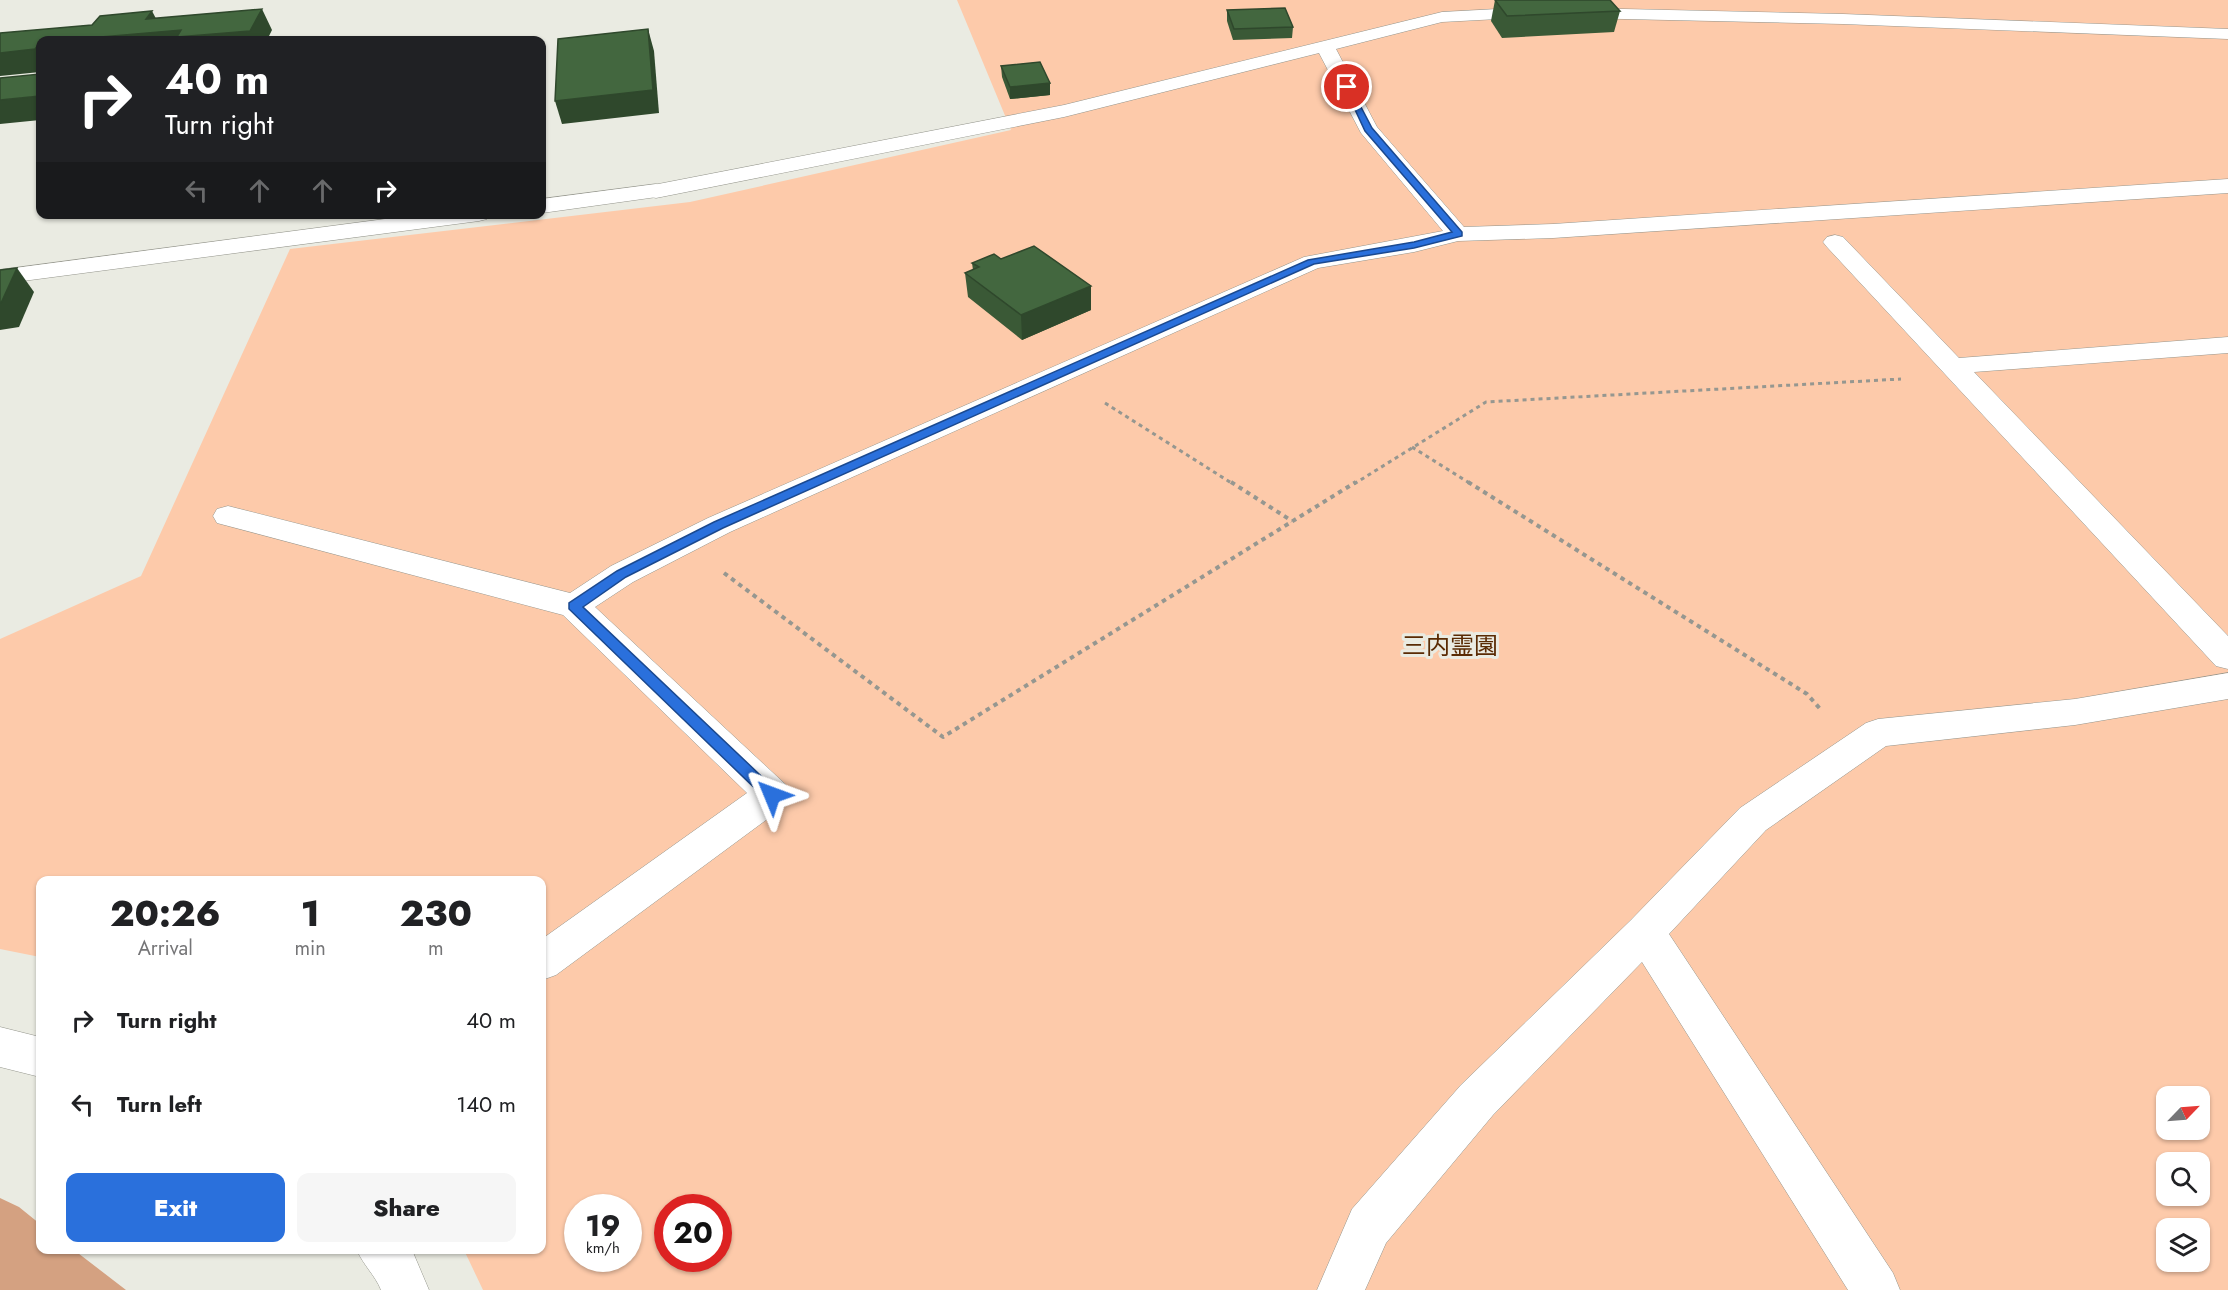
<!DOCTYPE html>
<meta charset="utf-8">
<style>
body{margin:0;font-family:Jost,"Noto Sans JP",sans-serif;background:#f6f6f6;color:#202124;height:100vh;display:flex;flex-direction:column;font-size:22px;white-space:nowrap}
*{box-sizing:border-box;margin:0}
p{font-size:20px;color:#757577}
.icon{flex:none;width:33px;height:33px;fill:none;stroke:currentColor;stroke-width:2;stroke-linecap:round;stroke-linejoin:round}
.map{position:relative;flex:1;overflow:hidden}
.drawer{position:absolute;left:36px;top:876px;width:510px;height:378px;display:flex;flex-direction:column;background:#fff;border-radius:12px;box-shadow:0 2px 4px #0004}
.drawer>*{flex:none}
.guide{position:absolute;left:36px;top:36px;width:510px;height:183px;border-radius:12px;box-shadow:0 2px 4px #0004;background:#202124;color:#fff;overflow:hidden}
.needle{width:39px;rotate:65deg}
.buttons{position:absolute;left:2156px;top:1086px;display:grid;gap:12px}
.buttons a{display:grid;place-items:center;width:54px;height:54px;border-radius:12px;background:#fff;box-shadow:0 2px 4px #0004;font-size:30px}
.speed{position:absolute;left:564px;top:1194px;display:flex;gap:12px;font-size:30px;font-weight:700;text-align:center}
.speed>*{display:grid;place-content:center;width:78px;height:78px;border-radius:50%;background:#fff;box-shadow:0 2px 4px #0004;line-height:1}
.speed small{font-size:15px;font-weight:400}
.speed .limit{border:9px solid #d22;background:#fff;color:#111}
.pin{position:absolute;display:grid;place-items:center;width:51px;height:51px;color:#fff;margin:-26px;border:3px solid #fff;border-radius:50%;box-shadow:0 2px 6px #0007}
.me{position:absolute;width:66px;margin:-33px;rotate:314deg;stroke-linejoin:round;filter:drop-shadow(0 0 4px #0008)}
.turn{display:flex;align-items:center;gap:21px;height:126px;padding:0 30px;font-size:27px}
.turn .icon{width:78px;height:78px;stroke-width:2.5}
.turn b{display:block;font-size:42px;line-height:51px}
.lanes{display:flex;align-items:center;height:57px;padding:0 30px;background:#0003;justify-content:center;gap:30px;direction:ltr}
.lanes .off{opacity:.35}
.eta{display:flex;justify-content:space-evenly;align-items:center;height:102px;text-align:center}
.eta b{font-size:36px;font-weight:800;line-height:42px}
.cta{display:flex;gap:12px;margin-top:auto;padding:12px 30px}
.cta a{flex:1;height:69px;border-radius:12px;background:#2a70dc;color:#fff;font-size:24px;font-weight:800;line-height:69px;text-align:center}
.cta a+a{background:#f6f6f6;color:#202124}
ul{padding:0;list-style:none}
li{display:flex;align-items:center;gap:18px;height:84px;padding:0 30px}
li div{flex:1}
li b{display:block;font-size:22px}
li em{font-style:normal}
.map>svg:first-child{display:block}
.green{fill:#fdcaaa;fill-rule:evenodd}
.forest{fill:#d4a181}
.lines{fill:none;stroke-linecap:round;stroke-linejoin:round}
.service-casing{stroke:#94958c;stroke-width:1}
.minor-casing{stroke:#94958c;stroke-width:1}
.tertiary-casing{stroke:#94958c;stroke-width:1}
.path-far1{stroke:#969790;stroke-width:3;stroke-dasharray:4 4;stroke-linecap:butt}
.path{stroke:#969790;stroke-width:4;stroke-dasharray:4.5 4.5;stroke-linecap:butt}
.service{fill:#fff;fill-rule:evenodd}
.minor{fill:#fff;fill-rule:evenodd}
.tertiary{fill:#fff;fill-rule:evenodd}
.wall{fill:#3a5936}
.shaded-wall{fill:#2f482c}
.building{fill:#43673f;stroke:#2f482c;stroke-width:1.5}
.route{fill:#2a70dc;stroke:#1b498f;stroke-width:1.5}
.labels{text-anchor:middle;stroke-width:6;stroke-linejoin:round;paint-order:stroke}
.park-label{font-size:24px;fill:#5a2b04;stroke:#eaebe2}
</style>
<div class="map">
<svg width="2228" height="1290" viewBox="0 0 2228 1290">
<rect width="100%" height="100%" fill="#eaebe2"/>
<path class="green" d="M957,0H2228V1290H483L464,1250H542V880H40V957L0,949V639L141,576L290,249L690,202L1011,130ZM2166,1096H2199V1130H2166ZM2166,1162H2199V1196H2166ZM578,1208H628V1258H578ZM668,1208H718V1258H668ZM2166,1228H2199V1262H2166Z"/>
<path class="forest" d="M0,1198L19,1207L40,1224V1250H74L126,1290H0Z"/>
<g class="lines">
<defs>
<g id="service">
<path d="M1535,7L1843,14L2228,29V39L1843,24L1535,17L1442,22L1336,49L1377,127L1464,227L1553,224L2228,179V193L1553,238L1458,241L1414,252L1318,268L730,532L633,582L595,607L785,784L790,795L785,806L556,975L542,980V939L747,793L563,615L217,523L213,516L217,509L228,506L570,593L611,566L708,518L1304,257L1443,231L1361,133L1319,53L1064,117L656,198L648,196L645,191L648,186L1064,105L1442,12Z"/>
<path d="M1835,235L1843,237L1959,358L2228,337V353L1974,372L2228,636V669L2216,666L1827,247L1823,242L1827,237Z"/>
<path d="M2228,673V699L2075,725L1886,746L1766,830L1669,934L1893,1273L1900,1290H1848L1642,962L1493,1115L1386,1243L1365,1290H1317L1352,1209L1461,1085L1631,920L1740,808L1866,723L1878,719L2075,699Z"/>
</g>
<g id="minor">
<path d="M656,184L664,186L667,191L664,196L542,213V199Z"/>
<path d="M423,214H490L487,219L479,221L0,284V270Z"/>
</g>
<g id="tertiary">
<path d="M0,1027L40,1037V1077L0,1067Z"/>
<path d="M357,1250H412L429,1290H381C375,1275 363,1265 357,1250Z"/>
</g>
</defs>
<use href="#service" class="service-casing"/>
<use href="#minor" class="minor-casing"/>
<use href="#tertiary" class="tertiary-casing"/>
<g class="path-far1">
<path d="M1105,403L1233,484"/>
<path d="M1412,447L1471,484"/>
<path d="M1354,484L1486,402L1901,379"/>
</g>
<g class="path">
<path d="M1231,482L1292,521"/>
<path d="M1468,482L1807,694L1822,711"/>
<path d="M724,573L943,737L1356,482"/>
</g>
<use href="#service" class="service"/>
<use href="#minor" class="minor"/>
<use href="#tertiary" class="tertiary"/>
</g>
<g class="wall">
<path d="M1495,0L1620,11L1614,32L1502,38L1491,21Z"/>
<path d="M1227,10L1293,27L1292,38L1233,40L1227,21Z"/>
<path d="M1001,66L1050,83V95L1010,99L1002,77Z"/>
<path d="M1001,259L1091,310L1022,340L968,297L965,273L973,270L972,263Z"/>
</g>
<g class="shaded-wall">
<path d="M262,9L272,30L267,40H66L146,19L152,11L163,32Z"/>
<path d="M648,29L654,51L659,113L562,124L555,101Z"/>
<path d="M40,43V72L0,76V53Z"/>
<path d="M1050,83V95L1010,99V87Z"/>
<path d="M40,96V120L0,124V100Z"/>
<path d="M17,268L34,292L19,327L0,330V303Z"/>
<path d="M1091,286V310L1022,340L1021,315Z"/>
</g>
<g class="building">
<path d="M1495,0H1610L1620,11L1507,16Z"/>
<path d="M1285,8L1293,27L1234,29L1227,10Z"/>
<path d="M262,9L250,31L177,37L181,30L66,40H40V43L35,49L0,53V33L92,25L100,16L152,11L146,19Z"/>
<path d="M648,29L653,90L555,101L558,39Z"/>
<path d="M1040,62L1050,83L1010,87L1001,66Z"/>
<path d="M40,74V96L0,100V78Z"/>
<path d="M1034,246L1091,286L1021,315L965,273L979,267L972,263L994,254L1001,259Z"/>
<path d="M17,268L1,303H0V270Z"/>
</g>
<path class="route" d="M1344,86H1350L1372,128L1462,232V236L1414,248L1314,264L723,528L626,577L583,607L777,791L779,795L777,800H767L569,609V603L617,571L714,522L1308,260L1414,242L1452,232L1365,131Z"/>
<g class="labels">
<g class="park-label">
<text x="1450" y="654">三内霊園</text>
</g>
</g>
</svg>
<div class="buttons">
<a><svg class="needle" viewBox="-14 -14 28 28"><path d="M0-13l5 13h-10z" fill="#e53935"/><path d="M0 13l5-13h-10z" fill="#757577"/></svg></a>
<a><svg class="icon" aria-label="search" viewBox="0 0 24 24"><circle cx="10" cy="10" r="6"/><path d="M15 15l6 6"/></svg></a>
<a><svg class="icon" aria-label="layers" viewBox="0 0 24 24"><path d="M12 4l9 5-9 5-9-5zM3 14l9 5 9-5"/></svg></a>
</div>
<div class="speed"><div>19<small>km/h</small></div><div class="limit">20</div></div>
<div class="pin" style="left:1347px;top:87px;background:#d93025"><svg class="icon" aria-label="arrive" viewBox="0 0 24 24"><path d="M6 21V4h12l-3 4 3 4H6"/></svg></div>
<svg class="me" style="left:772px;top:795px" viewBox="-20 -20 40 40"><path d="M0-17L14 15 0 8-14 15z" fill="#2a70dc" stroke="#fff" stroke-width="4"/></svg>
<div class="guide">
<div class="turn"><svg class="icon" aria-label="right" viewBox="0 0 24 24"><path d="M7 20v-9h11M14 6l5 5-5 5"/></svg><div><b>40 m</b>Turn right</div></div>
<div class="lanes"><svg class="icon off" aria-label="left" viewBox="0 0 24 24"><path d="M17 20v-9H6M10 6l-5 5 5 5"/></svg><svg class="icon off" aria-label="ahead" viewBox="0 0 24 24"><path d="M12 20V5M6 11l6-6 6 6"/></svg><svg class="icon off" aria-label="ahead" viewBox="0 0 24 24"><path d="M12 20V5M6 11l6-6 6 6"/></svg><svg class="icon" aria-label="right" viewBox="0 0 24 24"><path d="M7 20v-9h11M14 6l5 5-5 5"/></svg></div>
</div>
<section class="drawer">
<div class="eta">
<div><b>20:26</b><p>Arrival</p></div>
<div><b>1</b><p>min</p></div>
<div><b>230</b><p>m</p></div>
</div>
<ul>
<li><svg class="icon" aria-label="right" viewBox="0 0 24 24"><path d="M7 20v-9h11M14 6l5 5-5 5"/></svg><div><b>Turn right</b></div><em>40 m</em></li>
<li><svg class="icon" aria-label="left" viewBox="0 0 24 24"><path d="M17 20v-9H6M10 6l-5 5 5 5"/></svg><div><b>Turn left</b></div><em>140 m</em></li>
</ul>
<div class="cta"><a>Exit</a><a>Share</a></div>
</section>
</div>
